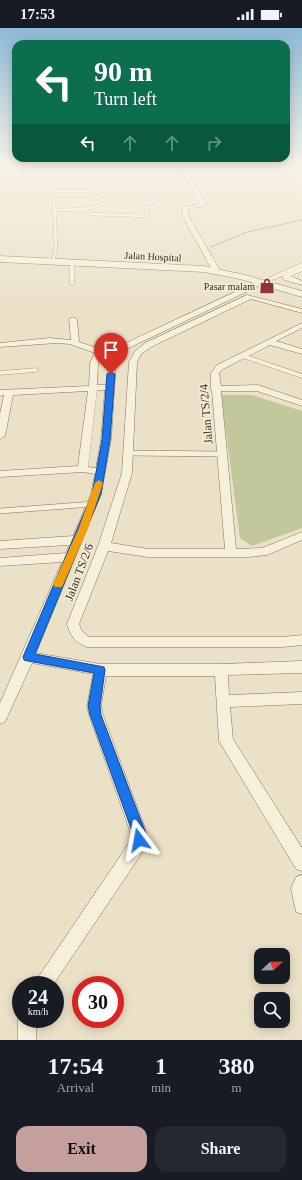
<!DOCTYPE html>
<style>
body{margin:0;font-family:"Times New Roman",serif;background:#242831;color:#f1f3f6;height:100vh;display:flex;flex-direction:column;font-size:15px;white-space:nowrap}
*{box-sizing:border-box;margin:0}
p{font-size:13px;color:#9ea1a6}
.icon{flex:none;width:22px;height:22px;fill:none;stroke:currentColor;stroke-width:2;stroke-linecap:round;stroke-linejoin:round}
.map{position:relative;height:1012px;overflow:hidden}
.drawer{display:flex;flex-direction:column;background:#171b24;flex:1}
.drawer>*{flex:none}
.top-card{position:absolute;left:12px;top:12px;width:278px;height:122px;border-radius:12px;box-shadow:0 2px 10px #0003;background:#0b6e4f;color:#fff;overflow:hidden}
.needle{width:26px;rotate:68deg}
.buttons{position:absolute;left:254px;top:920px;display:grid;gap:8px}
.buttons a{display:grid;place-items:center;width:36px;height:36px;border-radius:8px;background:#171b24;box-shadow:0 2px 10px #0003;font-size:20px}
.speed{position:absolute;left:12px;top:948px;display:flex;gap:8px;font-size:20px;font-weight:700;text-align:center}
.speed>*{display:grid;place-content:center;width:52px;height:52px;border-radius:50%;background:#171b24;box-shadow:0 2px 10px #0003;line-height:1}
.speed small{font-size:10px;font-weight:400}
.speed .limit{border:6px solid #d22;background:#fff;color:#111}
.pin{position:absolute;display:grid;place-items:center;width:34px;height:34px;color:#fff;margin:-41px -17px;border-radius:50% 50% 50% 0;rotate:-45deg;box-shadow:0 0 4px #0007}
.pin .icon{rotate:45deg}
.me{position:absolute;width:44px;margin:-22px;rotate:347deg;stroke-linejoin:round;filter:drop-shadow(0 0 3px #0008)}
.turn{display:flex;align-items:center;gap:14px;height:84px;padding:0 16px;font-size:18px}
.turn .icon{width:52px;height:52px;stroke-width:2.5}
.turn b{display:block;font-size:28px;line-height:34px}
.lanes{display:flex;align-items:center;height:38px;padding:0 16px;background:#0003;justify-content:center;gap:20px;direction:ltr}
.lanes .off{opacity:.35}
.eta{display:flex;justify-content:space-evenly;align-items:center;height:68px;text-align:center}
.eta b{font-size:24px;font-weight:700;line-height:28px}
.cta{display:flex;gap:8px;margin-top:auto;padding:8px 16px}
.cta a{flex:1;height:46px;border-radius:12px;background:#c59e9e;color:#111;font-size:16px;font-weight:700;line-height:46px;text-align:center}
.cta a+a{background:#242831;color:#f1f3f6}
.status{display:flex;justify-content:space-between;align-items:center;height:28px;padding:0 20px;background:#171b24;direction:ltr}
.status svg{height:11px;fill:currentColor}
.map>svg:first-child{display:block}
.green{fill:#c2c89c}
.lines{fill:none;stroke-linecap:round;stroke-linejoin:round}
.service-far2-casing{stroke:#85745e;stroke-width:3.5}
.service-far1-casing{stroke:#85745e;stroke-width:4.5}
.service-casing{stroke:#85745e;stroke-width:6}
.minor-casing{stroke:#85745e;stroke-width:1}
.tertiary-casing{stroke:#85745e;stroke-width:1}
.path{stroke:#85745e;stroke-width:1;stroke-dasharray:1.5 1;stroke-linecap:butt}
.service-far2{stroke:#f6efda;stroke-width:3}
.service-far1{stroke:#f6efda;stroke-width:4}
.service{stroke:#f6efda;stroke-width:5}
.minor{fill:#f6efda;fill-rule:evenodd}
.tertiary{fill:#f6efda;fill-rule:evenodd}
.route{fill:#1a73e8;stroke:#114b97}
.slow{fill:#f59e0b}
.labels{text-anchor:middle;stroke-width:3.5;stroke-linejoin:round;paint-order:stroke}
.far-street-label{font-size:10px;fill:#372c20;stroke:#f3ebd6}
.far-poi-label{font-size:10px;fill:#372c20;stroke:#f3ebd6;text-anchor:end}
.street-label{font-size:12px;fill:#372c20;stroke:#f3ebd6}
</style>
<div class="status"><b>17:53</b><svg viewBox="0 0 49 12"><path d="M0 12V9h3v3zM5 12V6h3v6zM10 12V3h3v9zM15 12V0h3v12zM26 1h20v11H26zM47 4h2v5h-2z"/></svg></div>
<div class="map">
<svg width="302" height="1012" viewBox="0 0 302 1012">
<rect width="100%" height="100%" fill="#ebe1c7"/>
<path class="green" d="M221,367H252L302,383V500L252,518L240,510Z"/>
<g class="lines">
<defs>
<g id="service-far2">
<path d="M53,149L56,219L53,234"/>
<path d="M53,163H91L108,168L109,171C96,184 72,181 55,182"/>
<path d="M84,180L91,186L148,188L145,175L157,173L153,164L159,160L151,147"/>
<path d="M72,235V238"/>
<path d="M300,238L302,237"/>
</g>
<g id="service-far1">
<path d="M72,237V255"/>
<path d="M286,248L302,241"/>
<path d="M261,255L302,237"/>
<path d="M243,328L302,348"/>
<path d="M0,345L36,342"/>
</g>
<g id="service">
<path d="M129,425L221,426"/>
<path d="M0,483L93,476"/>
</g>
<g id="minor">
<path d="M179,138H184L207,177L188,181V187L221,244L219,245L213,244L182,187L183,179L200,176Z"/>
<path d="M286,246L302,253V257L284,252L282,248Z"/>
<path d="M258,253L265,255L116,326L103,327L98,335L97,357H106L109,332H115L116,334L111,412L101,466L36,625L100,636H221L302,633V645L228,647L229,667L302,664V676L230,679L233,711L302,820V843L296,841L219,713L215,648H106L101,678L103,687L146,803L147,812L142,825L53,957H33L131,812L130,803L89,687L87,678L93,646L32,635L5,694L0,696V675L62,534L0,538V530L66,525L69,517L0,521V513L73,508L91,466L95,446L83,444L0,449V443L78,438L88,363L13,367L5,408L0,411V386L4,367L0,368V362L89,358L90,335L95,325L70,316L57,315L0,319V315L49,310L71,312L69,291L73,289L77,291L79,314L100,321L111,322ZM97,362H105L101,412L96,440L88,439Z"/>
<path d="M247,267L302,281V285L251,271L151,319L141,326L137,334L132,445L111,515L148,521H225L212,363L211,361V345L217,337L302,295V300L276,313L302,321V326L270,317L223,341L219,345L221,358L258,357L302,372V378L257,363H221L236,521L262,520L302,504V512L267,527L248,529H148L108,523L79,596L82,603L89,609H283L302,607V617L283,619H87C76,615 70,608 67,596L98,518L122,445L129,334L135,323L145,315Z"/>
<path d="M302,847V886L296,884L291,860L296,849Z"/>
<path d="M20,984L21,991H36V1012H18V991Z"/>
</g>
<path id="tertiary" d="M0,228L204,238L245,247L302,263V269L240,251L204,244L0,234Z"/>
</defs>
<use href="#service-far2" class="service-far2-casing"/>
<use href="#service-far1" class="service-far1-casing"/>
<use href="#service" class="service-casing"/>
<use href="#minor" class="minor-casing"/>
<use href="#tertiary" class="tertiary-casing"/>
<path class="path" d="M211,219L247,204L302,192"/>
<use href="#service-far2" class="service-far2"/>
<use href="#service-far1" class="service-far1"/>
<use href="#service" class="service"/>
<use href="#minor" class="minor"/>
<use href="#tertiary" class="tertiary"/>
</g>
<linearGradient id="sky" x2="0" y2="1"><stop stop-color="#8eb8d5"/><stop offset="0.49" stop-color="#f6f2e6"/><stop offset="1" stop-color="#f6f2e6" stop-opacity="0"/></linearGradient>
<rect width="302" height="279" fill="url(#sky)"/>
<path class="route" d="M111,344L115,346L110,412L101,466L35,626L104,639L105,642L100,678L101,687L145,803V812L144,817L139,819L134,817L132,803L90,687L88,678L94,645L28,633L24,632L23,629L92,466L102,412L107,346Z"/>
<path class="slow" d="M99,452L103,455L88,500L62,559H55L53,557L79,500L95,455Z"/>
<defs>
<symbol id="shop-bare" viewBox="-9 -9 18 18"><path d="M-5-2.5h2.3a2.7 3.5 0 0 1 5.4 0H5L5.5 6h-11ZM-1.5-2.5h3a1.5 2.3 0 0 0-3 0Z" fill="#8f3533" stroke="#f3ebd6" stroke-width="2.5" paint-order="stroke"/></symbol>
</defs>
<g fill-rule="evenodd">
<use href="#shop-bare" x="256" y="247" width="22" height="22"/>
</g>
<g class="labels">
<g class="far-street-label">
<text transform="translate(153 228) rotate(3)" y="4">Jalan Hospital</text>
</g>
<g class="far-poi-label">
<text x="255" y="262">Pasar malam</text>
</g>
<g class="street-label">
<text transform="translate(206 386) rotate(-95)" y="4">Jalan TS/2/4</text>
<text transform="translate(79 544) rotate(-69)" y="4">Jalan TS/2/6</text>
</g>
</g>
</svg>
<div class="buttons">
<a><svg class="needle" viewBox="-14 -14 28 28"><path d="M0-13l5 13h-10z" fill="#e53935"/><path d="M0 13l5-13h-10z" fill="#9ea1a6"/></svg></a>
<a><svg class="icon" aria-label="search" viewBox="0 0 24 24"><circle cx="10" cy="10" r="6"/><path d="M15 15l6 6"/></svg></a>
</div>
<div class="speed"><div>24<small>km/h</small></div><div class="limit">30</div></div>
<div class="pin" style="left:111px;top:346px;background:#d93025"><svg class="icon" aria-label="arrive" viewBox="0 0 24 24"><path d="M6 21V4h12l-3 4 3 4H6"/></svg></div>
<svg class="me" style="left:139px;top:812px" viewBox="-20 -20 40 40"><path d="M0-17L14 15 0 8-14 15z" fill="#1a73e8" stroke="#fff" stroke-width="4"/></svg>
<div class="top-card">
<div class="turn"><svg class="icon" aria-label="left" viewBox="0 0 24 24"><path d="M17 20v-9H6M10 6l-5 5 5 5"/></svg><div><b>90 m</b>Turn left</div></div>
<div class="lanes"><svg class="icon" aria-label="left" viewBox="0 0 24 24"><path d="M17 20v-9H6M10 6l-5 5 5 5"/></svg><svg class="icon off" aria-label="ahead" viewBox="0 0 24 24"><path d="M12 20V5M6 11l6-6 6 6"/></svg><svg class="icon off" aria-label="ahead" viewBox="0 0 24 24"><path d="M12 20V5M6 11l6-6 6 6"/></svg><svg class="icon off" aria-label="right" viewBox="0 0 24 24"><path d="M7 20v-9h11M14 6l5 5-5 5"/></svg></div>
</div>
</div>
<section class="drawer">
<div class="eta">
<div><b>17:54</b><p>Arrival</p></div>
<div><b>1</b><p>min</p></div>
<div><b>380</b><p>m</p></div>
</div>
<div class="cta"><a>Exit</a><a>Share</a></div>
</section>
